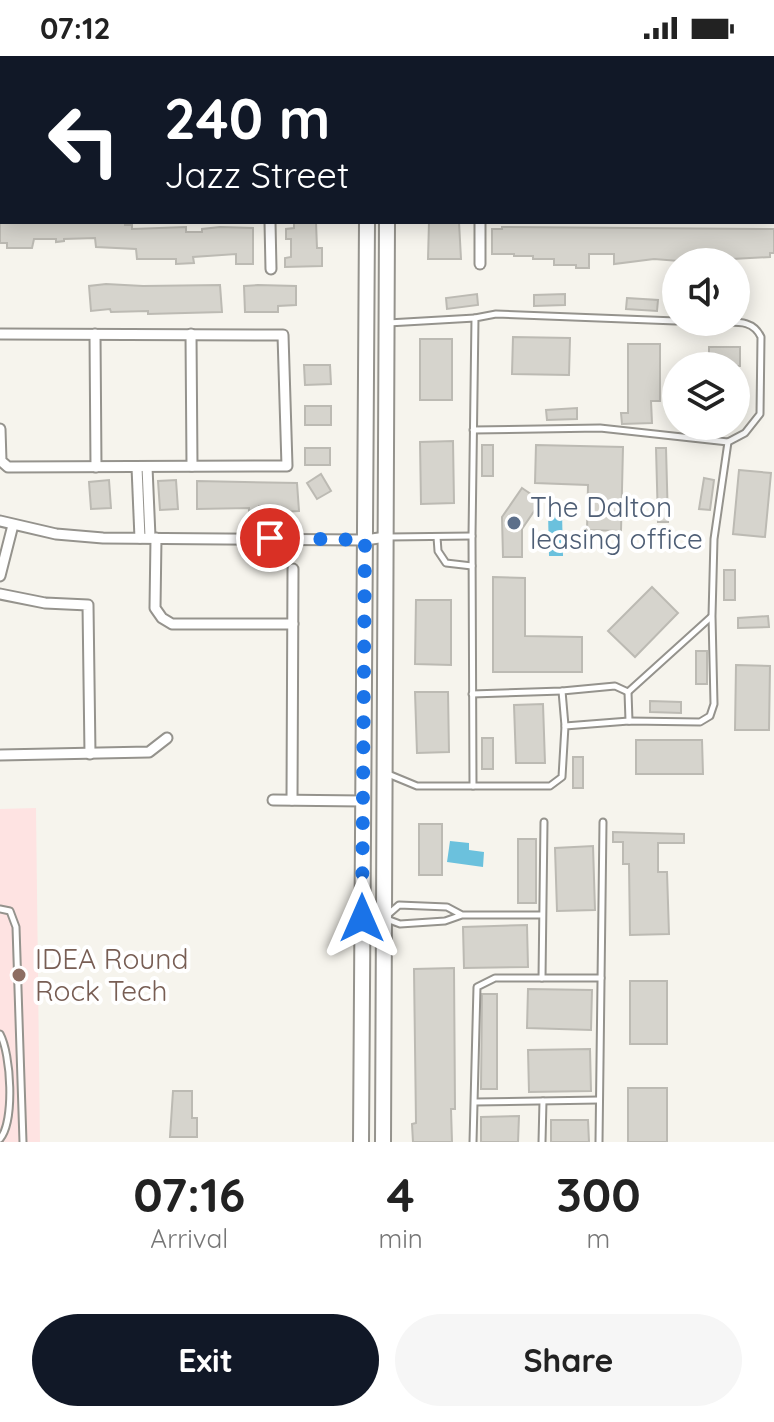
<!DOCTYPE html>
<style>
body{margin:0;font-family:Quicksand,sans-serif;background:#f6f6f6;color:#222;height:100vh;display:flex;flex-direction:column;font-size:30px;white-space:nowrap}
*{box-sizing:border-box;margin:0}
p{font-size:26px;color:#767676}
.icon{flex:none;width:44px;height:44px;fill:none;stroke:currentColor;stroke-width:2;stroke-linecap:round;stroke-linejoin:round}
.map{position:relative;height:1086px;overflow:hidden}
.drawer{display:flex;flex-direction:column;background:#fff;flex:1}
.drawer>*{flex:none}
.top-card{position:absolute;left:0px;top:0px;width:774px;height:168px;box-shadow:0 4px 20px #0003;background:#111827;color:#fff;overflow:hidden}
.buttons{position:absolute;left:662px;top:192px;display:grid;gap:16px}
.buttons a{display:grid;place-items:center;width:88px;height:88px;border-radius:50%;background:#fff;box-shadow:0 4px 20px #0003;font-size:40px}
.pin{position:absolute;display:grid;place-items:center;width:68px;height:68px;color:#fff;margin:-34px;border:4px solid #fff;border-radius:50%;box-shadow:0 2px 8px #0007}
.me{position:absolute;width:88px;margin:-44px;rotate:0deg;stroke-linejoin:round;filter:drop-shadow(0 0 6px #0008)}
.turn{display:flex;align-items:center;gap:28px;height:168px;padding:0 32px;font-size:36px}
.turn .icon{width:104px;height:104px;stroke-width:2.5}
.turn b{display:block;font-size:56px;line-height:68px}
.eta{display:flex;justify-content:space-evenly;align-items:center;height:136px;text-align:center}
.eta b{font-size:48px;font-weight:700;line-height:56px}
.primary-button{display:flex;gap:16px;margin-top:auto;padding:16px 32px}
.primary-button a{flex:1;height:92px;border-radius:48px;background:#111827;color:#fff;font-size:32px;font-weight:700;line-height:92px;text-align:center}
.primary-button a+a{background:#f6f6f6;color:#222}
.status{display:flex;justify-content:space-between;align-items:center;height:56px;padding:0 40px;background:#fff;direction:ltr}
.status svg{height:22px;fill:currentColor}
.map>svg:first-child{display:block}
.education{fill:#fee3e2}
.water{fill:#6bc1dd}
.building{fill:#d6d4cd;stroke:#bcbab3;stroke-width:2}
.lines{fill:none;stroke-linecap:round;stroke-linejoin:round}
.lane-casing{stroke:#95938d;stroke-width:9}
.street-casing{stroke:#95938d;stroke-width:13}
.secondary-casing{stroke:#95938d;stroke-width:18}
.lane{stroke:#fff;stroke-width:5}
.street{stroke:#fff;stroke-width:9}
.secondary{stroke:#fff;stroke-width:14}
.route{stroke:#1a73e8;stroke-width:14;stroke-dasharray:0 25.2}
.service-dot{fill:#5c6f8a;stroke:#fff;stroke-width:3}
.education-dot{fill:#8d6e63;stroke:#fff;stroke-width:3}
.labels{text-anchor:middle;stroke-width:8;stroke-linejoin:round;paint-order:stroke}
.service-label{font-size:28px;fill:#4e5e75;stroke:#fff;text-anchor:start}
.education-label{font-size:28px;fill:#785e54;stroke:#fff;text-anchor:start}
</style>
<div class="status"><b>07:12</b><svg viewBox="0 0 49 12"><path d="M0 12V9h3v3zM5 12V6h3v6zM10 12V3h3v9zM15 12V0h3v12zM26 1h20v11H26zM47 4h2v5h-2z"/></svg></div>
<div class="map">
<svg width="774" height="1086" viewBox="0 0 774 1086">
<rect width="100%" height="100%" fill="#f6f4ed"/>
<path class="education" d="M36,752L40,1086H0V753Z"/>
<g class="water">
<path d="M548,456H562L563,500H549Z"/>
<path d="M450,785L469,787V794L484,796L483,811L447,806Z"/>
</g>
<g class="building">
<path d="M0,166H125V169H132V173L186,171V176H202V173L220,171L253,172V208H236V198L193,201L194,207L176,208V203H137L136,193L96,191L95,182L64,183V185L56,186V183H34L32,192H7V187H0Z"/>
<path d="M294,166H316L317,192H322V210L285,211V202L291,201V183H286V173L294,172Z"/>
<path d="M429,166H459L461,203H428Z"/>
<path d="M502,171L774,173V197H770V201L732,203V206H715V201H691V206L654,203L614,208V198H589V212H576V209H554V203H533V200H514V198H492V173H502Z"/>
<path d="M106,228L143,230L220,229L222,256L148,258V255L111,256L110,253L91,255L89,230Z"/>
<path d="M258,229L296,230V249L278,250V256H245L244,230Z"/>
<path d="M477,238L478,249L447,253L446,242Z"/>
<path d="M565,238V249L534,250V239Z"/>
<path d="M627,242L658,244L657,255L626,253Z"/>
<path d="M513,281L570,282L569,319L512,318Z"/>
<rect x="420" y="283" width="32" height="61"/>
<path d="M628,288H660V345H651L652,367L622,368L621,357H628Z"/>
<rect x="709" y="291" width="31" height="19"/>
<path d="M304,309H330L331,328L305,329Z"/>
<rect x="305" y="350" width="26" height="19"/>
<path d="M577,352V363L547,364L546,354Z"/>
<path d="M453,385L454,447L421,448L420,386Z"/>
<rect x="482" y="389" width="11" height="31"/>
<path d="M536,389L623,391L621,475L587,474L588,429L535,427Z"/>
<rect x="305" y="392" width="25" height="17"/>
<path d="M656,392H666L668,466H658Z"/>
<path d="M739,414L771,417L765,481L733,478Z"/>
<path d="M321,418L331,435L317,443L307,427Z"/>
<path d="M704,422L714,424L710,454L699,453Z"/>
<path d="M109,424L111,452L91,453L89,426Z"/>
<path d="M176,424L178,453L160,454L158,425Z"/>
<path d="M197,425L297,427L299,455L280,456L279,450H259V454L249,455V452L197,453Z"/>
<path d="M522,432L541,445L522,473V501H503L502,461Z"/>
<rect x="724" y="514" width="11" height="30"/>
<path d="M493,521L525,522V580L582,581V616H493Z"/>
<path d="M652,531L678,557L635,601L608,575Z"/>
<path d="M416,544H451V609L415,608Z"/>
<path d="M768,560L769,571L738,572V562Z"/>
<rect x="696" y="595" width="11" height="33"/>
<path d="M736,609L770,610L769,674H735Z"/>
<path d="M415,636H448L449,696L417,697Z"/>
<path d="M650,645L681,646V657L650,656Z"/>
<path d="M543,648L545,707H516L514,649Z"/>
<rect x="482" y="682" width="11" height="31"/>
<path d="M636,684H702L703,718H636Z"/>
<rect x="573" y="701" width="10" height="31"/>
<rect x="419" y="768" width="23" height="51"/>
<path d="M613,776L684,778V787H658V816H667L669,878L630,879L629,808H623V786H613Z"/>
<rect x="518" y="783" width="18" height="64"/>
<path d="M593,790L595,854L557,855L555,792Z"/>
<path d="M527,869L528,911L464,912L463,871Z"/>
<path d="M454,912L455,1053H451L452,1086H413L412,1068L416,1067L414,913Z"/>
<rect x="630" y="925" width="37" height="63"/>
<path d="M528,933L592,934L591,974L527,972Z"/>
<path d="M482,938H497V1033H481Z"/>
<path d="M590,993L591,1035L529,1036L528,994Z"/>
<rect x="628" y="1032" width="39" height="54"/>
<path d="M173,1035H192V1062H197V1081H170Z"/>
<path d="M519,1060L518,1086H481V1061Z"/>
<path d="M551,1064H588L589,1086H551Z"/>
</g>
<g class="lines">
<defs>
<g id="lane">
<path d="M41,0V2"/>
<path d="M676,265L496,258L475,262L472,480L473,730H550L562,721L565,670L629,665L700,666L710,660L714,648L712,560L714,483L728,386L745,377L760,358L761,281C752,262 734,267 715,266"/>
<path d="M388,267L475,262"/>
<path d="M473,374L600,372L728,386"/>
<path d="M389,481L472,480"/>
<path d="M437,481L438,495L446,507L472,510"/>
<path d="M562,635L565,670"/>
<path d="M628,636L629,665"/>
<path d="M472,638L562,635L615,630L628,636L711,561"/>
<path d="M388,718L417,730H473"/>
<path d="M0,853L10,855L16,871L23,1086"/>
<path d="M462,859L447,851L399,849L384,862L400,868L445,865L462,859H541"/>
<path d="M542,922L544,766"/>
<path d="M0,978C11,998 15,1065 0,1083"/>
<path d="M475,1046L599,1044"/>
<path d="M473,1086L477,931L495,922H601"/>
<path d="M542,1086L543,1045"/>
<path d="M599,1086L603,766"/>
</g>
<g id="street">
<path d="M271,0V2"/>
<path d="M480,2V0"/>
<path d="M772,32H774"/>
<path d="M0,47H2"/>
<path d="M0,138H2"/>
<path d="M772,158H774"/>
<path d="M270,166L271,213"/>
<path d="M480,208V166"/>
<path d="M0,278L283,279L287,410L8,411L1,405L0,373"/>
<path d="M95,278L96,411"/>
<path d="M191,278L192,410"/>
<path d="M137,411L140,482"/>
<path d="M147,411L150,481"/>
<path d="M0,465L56,478L103,482L365,484L386,481"/>
<path d="M156,482L155,552L162,562L172,568H293"/>
<path d="M0,520L13,469"/>
<path d="M0,538L45,547L88,549L90,698"/>
<path d="M0,699L149,696L167,682"/>
<path d="M273,744L363,745"/>
<path d="M292,744L293,513"/>
</g>
<g id="secondary">
<path d="M367,0V2"/>
<path d="M387,0V2"/>
<path d="M361,1086L367,166"/>
<path d="M383,1086L387,166"/>
</g>
</defs>
<use href="#lane" class="lane-casing"/>
<use href="#street" class="street-casing"/>
<use href="#secondary" class="secondary-casing"/>
<use href="#lane" class="lane"/>
<use href="#street" class="street"/>
<use href="#secondary" class="secondary"/>
</g>
<g class="lines">
<path class="route" d="M270,482L365,484L362,862"/>
</g>
<circle class="service-dot" cx="514" cy="467" r="8"/>
<circle class="education-dot" cx="19" cy="919" r="8"/>
<g class="labels">
<g class="service-label">
<text x="530" y="461">The Dalton<tspan x="530" dy="32">leasing office</tspan></text>
</g>
<g class="education-label">
<text x="35" y="913">IDEA Round<tspan x="35" dy="32">Rock Tech</tspan></text>
</g>
</g>
</svg>
<div class="buttons">
<a><svg class="icon" aria-label="sound" viewBox="0 0 24 24"><path d="M4 9h4l5-4v14l-5-4H4zM17 9q2 3 0 6"/></svg></a>
<a><svg class="icon" aria-label="layers" viewBox="0 0 24 24"><path d="M12 4l9 5-9 5-9-5zM3 14l9 5 9-5"/></svg></a>
</div>
<div class="pin" style="left:270px;top:482px;background:#d93025"><svg class="icon" aria-label="arrive" viewBox="0 0 24 24"><path d="M6 21V4h12l-3 4 3 4H6"/></svg></div>
<svg class="me" style="left:362px;top:862px" viewBox="-20 -20 40 40"><path d="M0-17L14 15 0 8-14 15z" fill="#1a73e8" stroke="#fff" stroke-width="4"/></svg>
<div class="top-card">
<div class="turn"><svg class="icon" aria-label="left" viewBox="0 0 24 24"><path d="M17 20v-9H6M10 6l-5 5 5 5"/></svg><div><b>240 m</b>Jazz Street</div></div>
</div>
</div>
<section class="drawer">
<div class="eta">
<div><b>07:16</b><p>Arrival</p></div>
<div><b>4</b><p>min</p></div>
<div><b>300</b><p>m</p></div>
</div>
<div class="primary-button"><a>Exit</a><a>Share</a></div>
</section>
